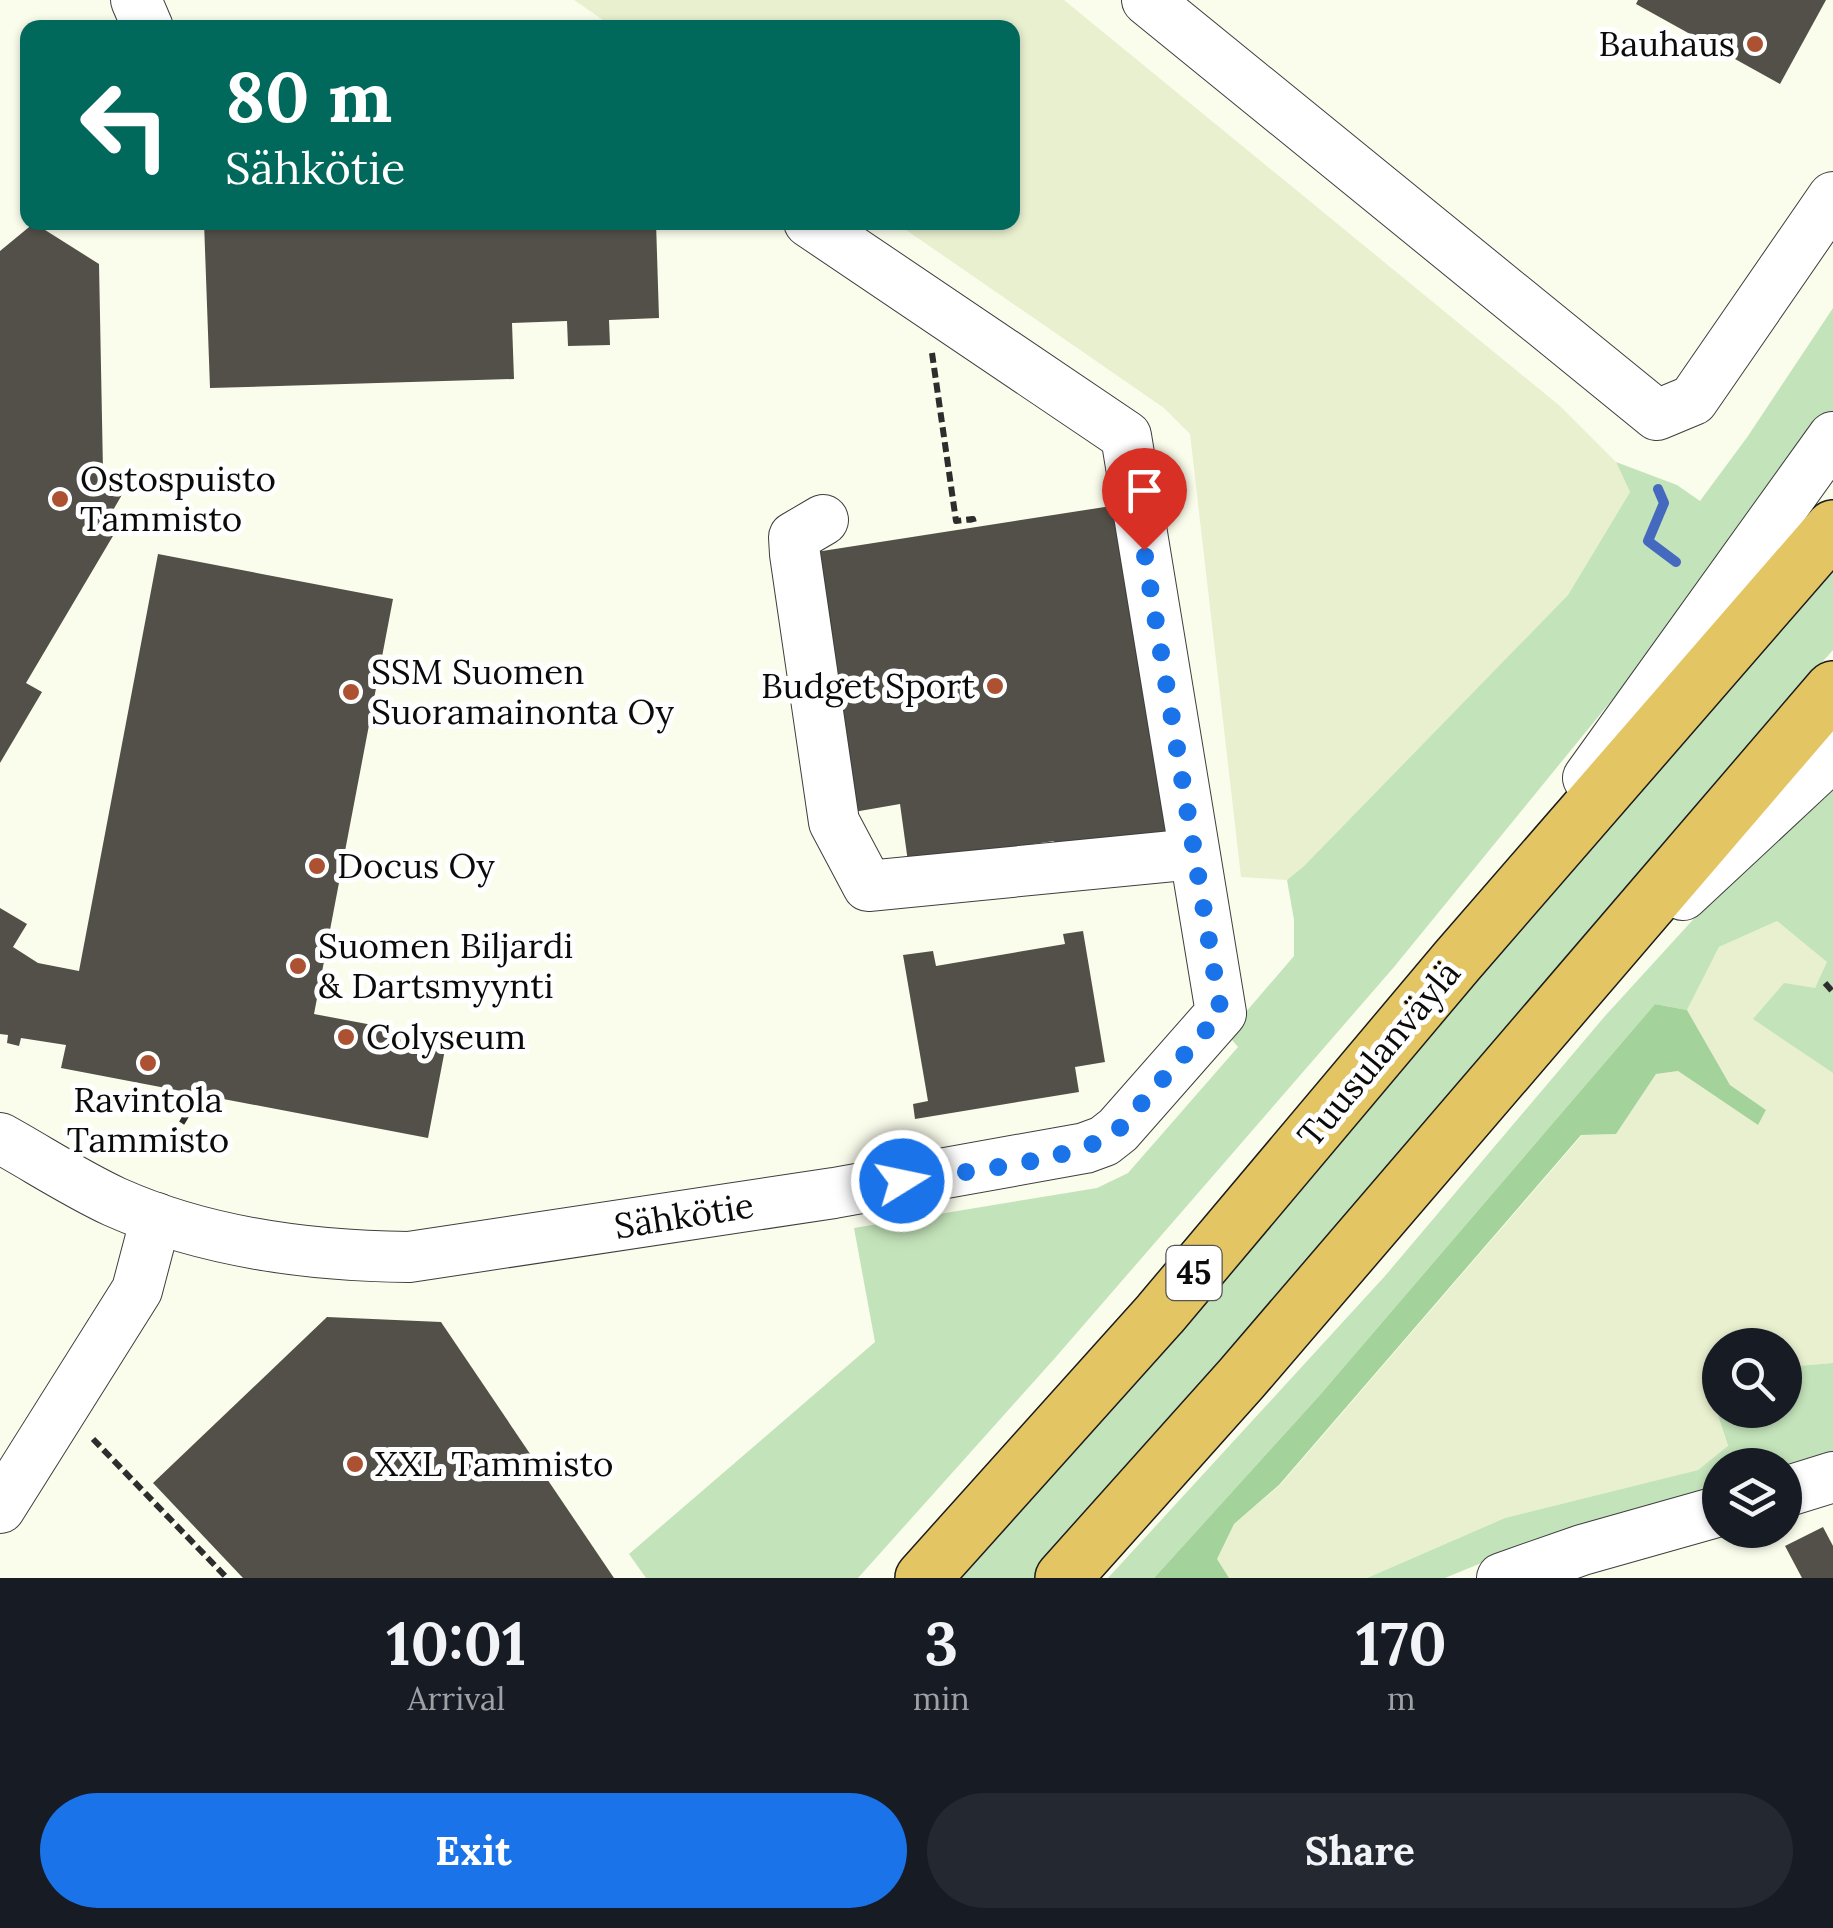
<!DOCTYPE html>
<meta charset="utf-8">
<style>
body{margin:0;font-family:Lora,serif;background:#242831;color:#f1f3f6;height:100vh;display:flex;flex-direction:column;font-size:38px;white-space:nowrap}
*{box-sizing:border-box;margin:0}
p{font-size:32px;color:#9ea1a6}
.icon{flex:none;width:55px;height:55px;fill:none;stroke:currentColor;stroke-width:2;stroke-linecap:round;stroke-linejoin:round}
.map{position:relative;height:1578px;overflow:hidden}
.details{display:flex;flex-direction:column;background:#171b24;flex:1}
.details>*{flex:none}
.hud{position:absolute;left:20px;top:20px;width:1000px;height:210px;border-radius:20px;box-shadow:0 2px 8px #0004;background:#00695c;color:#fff;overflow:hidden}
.tools{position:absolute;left:1702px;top:1328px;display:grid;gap:20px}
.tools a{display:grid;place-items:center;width:100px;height:100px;border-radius:50%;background:#171b24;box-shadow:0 2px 8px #0004;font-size:50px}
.pin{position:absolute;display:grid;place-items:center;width:85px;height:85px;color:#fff;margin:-102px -42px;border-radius:50% 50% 50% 0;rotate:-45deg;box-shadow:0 0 10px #0007}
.pin .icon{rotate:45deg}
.me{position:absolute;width:110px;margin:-55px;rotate:80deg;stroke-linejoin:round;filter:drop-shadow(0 0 8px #0008)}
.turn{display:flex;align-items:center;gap:35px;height:210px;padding:0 40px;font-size:45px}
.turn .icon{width:130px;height:130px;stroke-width:2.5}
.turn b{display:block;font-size:70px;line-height:85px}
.eta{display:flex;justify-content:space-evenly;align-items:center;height:170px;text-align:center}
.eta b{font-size:60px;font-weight:700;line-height:70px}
.action{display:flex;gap:20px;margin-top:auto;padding:20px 40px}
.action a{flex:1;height:115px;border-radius:60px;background:#1a73e8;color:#fff;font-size:40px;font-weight:700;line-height:115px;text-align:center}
.action a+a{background:#242831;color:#f1f3f6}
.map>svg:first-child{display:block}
.farmland{fill:#e9f0cf}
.green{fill:#c3e3ba}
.forest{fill:#a3d29b}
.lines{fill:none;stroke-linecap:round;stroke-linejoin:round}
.stream{stroke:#4569be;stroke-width:10}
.building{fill:#535049}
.minor-casing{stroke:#3e3e3e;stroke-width:52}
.highway-casing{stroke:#1c1c1c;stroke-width:58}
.path{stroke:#2d2d2d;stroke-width:6;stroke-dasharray:10 5;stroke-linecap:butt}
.minor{stroke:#fff;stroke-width:50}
.highway{stroke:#e4c563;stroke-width:55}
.route{stroke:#1a73e8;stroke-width:18;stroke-dasharray:0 32.4}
.poi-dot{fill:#ac5233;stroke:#fff;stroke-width:4}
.labels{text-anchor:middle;stroke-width:10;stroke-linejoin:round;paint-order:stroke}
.shield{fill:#fff;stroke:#545454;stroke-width:2.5}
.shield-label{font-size:32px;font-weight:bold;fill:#0b0b0b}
.poi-label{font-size:35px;fill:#0b0b0b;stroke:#fff;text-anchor:start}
.street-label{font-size:35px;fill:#0b0b0b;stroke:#fff}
</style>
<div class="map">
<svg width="1833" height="1578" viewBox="0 0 1833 1578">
<rect width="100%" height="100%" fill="#fbfdec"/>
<g class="farmland">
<path d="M574,0H1064L1560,406L1616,462L1630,492L1568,595L1304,866L1287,880L1241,877L1190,434L1164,408L896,223L1012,222V28L613,27Z"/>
<path d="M1777,921L1828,962L1815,988L1754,1019L1833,1073V1363L1785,1367V1345H1720V1387L1710,1391L1728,1447L1698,1470L1505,1518L1367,1578H1229L1216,1559L1234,1524L1280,1485L1582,1135L1616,1134L1656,1074L1678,1071L1758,1125L1766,1110L1730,1085L1687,1010L1719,947Z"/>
</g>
<g class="green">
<path d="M1833,308V420L1629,679L1394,967L1055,1358L858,1578H646L629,1554L875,1342L854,1228L1097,1188L1128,1173L1238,1047L1227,1034L1294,956V920L1287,880L1304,866L1568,595L1630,492L1616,462L1677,485L1700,501L1748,436Z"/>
<path d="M1833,562V650L1724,772L1077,1531L1034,1578H954Z"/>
<path d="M1833,771V1073L1753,1019L1784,983L1815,988L1827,962L1777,921L1719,947L1687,1010L1655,1004L1319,1396L1154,1578H1108L1385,1276L1605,1016L1807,795Z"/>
<path d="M1833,1363V1456L1785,1469V1465H1720V1486L1491,1559L1445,1578H1367L1505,1518L1698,1470L1728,1446L1710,1391L1720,1387V1410H1785V1367Z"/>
</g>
<path class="forest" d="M1655,1004L1687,1010L1730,1085L1766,1110L1758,1125L1678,1071L1656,1074L1616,1134L1581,1135L1279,1485L1234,1524L1217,1559L1229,1578H1154L1319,1396Z"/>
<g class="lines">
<path class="stream" d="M1658,489L1664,503L1648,541L1676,562"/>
</g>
<g class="building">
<path d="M1638,0H1826L1780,84L1636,4Z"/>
<path d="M204,222H656L659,318L609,320L610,345L568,346L567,321L512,323L514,379L210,388Z"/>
<path d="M34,223L99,264L103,471L127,486L112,512L123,519L26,683L42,692L0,763V251Z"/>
<path d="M1124,504L1173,844L1059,859L1054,841L908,862L900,804L848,813L803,554Z"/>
<path d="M158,554L393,599L314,1014L447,1039L428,1138L61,1068L66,1045L21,1038L19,1046L7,1043L8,1035L0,1034V908L27,924L13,947L38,963L79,971Z"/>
<path d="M1083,931L1105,1062L1075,1067L1079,1092L915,1119L913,1104L928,1101L903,955L933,951L936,966L1065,944L1063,934Z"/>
<path d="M327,1317L441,1322L614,1578H243L153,1483Z"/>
<path d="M1823,1527L1833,1546V1578H1802L1785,1546Z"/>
</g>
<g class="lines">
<defs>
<g id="minor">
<path d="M136,0L148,28"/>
<path d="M1147,0L1657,415L1693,400L1833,197"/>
<path d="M823,520L794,537L795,554L834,822L868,886L1194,854"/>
<path d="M1588,778L1833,437"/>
<path d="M1683,895L1833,755"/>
<path d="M0,1138C38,1159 76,1184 115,1202C207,1243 310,1256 409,1257L834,1193L1085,1148L1104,1141L1118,1130L1221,1013L1126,436L809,222"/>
<path d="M1785,1492L1833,1477"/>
<path d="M0,1508L137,1290L156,1218"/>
<path d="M1502,1578L1582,1550L1720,1511"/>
</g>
<g id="highway">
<path d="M923,1578L1160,1314L1457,961L1833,528"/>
<path d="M1063,1578L1241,1379L1833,689"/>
</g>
</defs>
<use href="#minor" class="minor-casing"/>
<use href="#highway" class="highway-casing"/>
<g class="path">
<path d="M932,353L956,521L973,519L975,527"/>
<path d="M1825,983L1833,992"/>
<path d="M101,1148C114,1148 129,1151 142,1149C171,1146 188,1119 195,1093"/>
<path d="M93,1439L227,1578"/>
</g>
<use href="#minor" class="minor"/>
<use href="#highway" class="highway"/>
</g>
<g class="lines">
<path class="route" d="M902,1181C957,1172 1078,1162 1118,1130L1221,1013L1144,550"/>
</g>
<g class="poi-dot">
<circle cx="1755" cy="44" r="10"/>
<circle cx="60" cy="499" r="10"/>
<circle cx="995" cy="686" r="10"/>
<circle cx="351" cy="692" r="10"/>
<circle cx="317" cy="866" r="10"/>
<circle cx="298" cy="966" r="10"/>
<circle cx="346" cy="1037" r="10"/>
<circle cx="148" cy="1063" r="10"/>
<circle cx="355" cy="1464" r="10"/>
</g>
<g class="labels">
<rect class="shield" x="1166.5" y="1246" width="55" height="54" rx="8"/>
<g class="shield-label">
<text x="1194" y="1284">45</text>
</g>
<g class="poi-label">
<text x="1735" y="56" text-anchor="end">Bauhaus</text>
<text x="80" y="491">Ostospuisto<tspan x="80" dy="40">Tammisto</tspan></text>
<text x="371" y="684">SSM Suomen<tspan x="371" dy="40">Suoramainonta Oy</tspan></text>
<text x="975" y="698" text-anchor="end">Budget Sport</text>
<text x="337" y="878">Docus Oy</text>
<text x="318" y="958">Suomen Biljardi<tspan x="318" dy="40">&amp; Dartsmyynti</tspan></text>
<text x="366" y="1049">Colyseum</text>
<text x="148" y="1112" text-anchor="middle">Ravintola<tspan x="148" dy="40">Tammisto</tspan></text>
<text x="375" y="1476">XXL Tammisto</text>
</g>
<g class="street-label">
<text transform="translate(1379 1054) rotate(-50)" y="12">Tuusulanväylä</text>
<text transform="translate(684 1216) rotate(-9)" y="12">Sähkötie</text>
</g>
</g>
</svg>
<div class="tools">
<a><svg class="icon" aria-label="search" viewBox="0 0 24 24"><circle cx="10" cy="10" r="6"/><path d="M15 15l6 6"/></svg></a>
<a><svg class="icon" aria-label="layers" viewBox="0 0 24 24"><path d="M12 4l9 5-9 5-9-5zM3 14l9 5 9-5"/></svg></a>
</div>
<div class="pin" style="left:1144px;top:550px;background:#d93025"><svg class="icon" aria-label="arrive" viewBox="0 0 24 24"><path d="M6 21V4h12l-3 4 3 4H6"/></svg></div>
<svg class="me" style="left:902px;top:1181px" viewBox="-20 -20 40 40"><circle r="17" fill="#1a73e8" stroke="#fff" stroke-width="3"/><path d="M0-11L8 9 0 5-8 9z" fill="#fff"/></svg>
<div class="hud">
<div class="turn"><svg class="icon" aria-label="left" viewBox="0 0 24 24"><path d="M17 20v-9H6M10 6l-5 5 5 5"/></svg><div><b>80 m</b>Sähkötie</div></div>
</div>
</div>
<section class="details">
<div class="eta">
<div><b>10:01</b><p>Arrival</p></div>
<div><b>3</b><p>min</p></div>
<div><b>170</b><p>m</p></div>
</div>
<div class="action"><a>Exit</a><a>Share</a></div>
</section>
